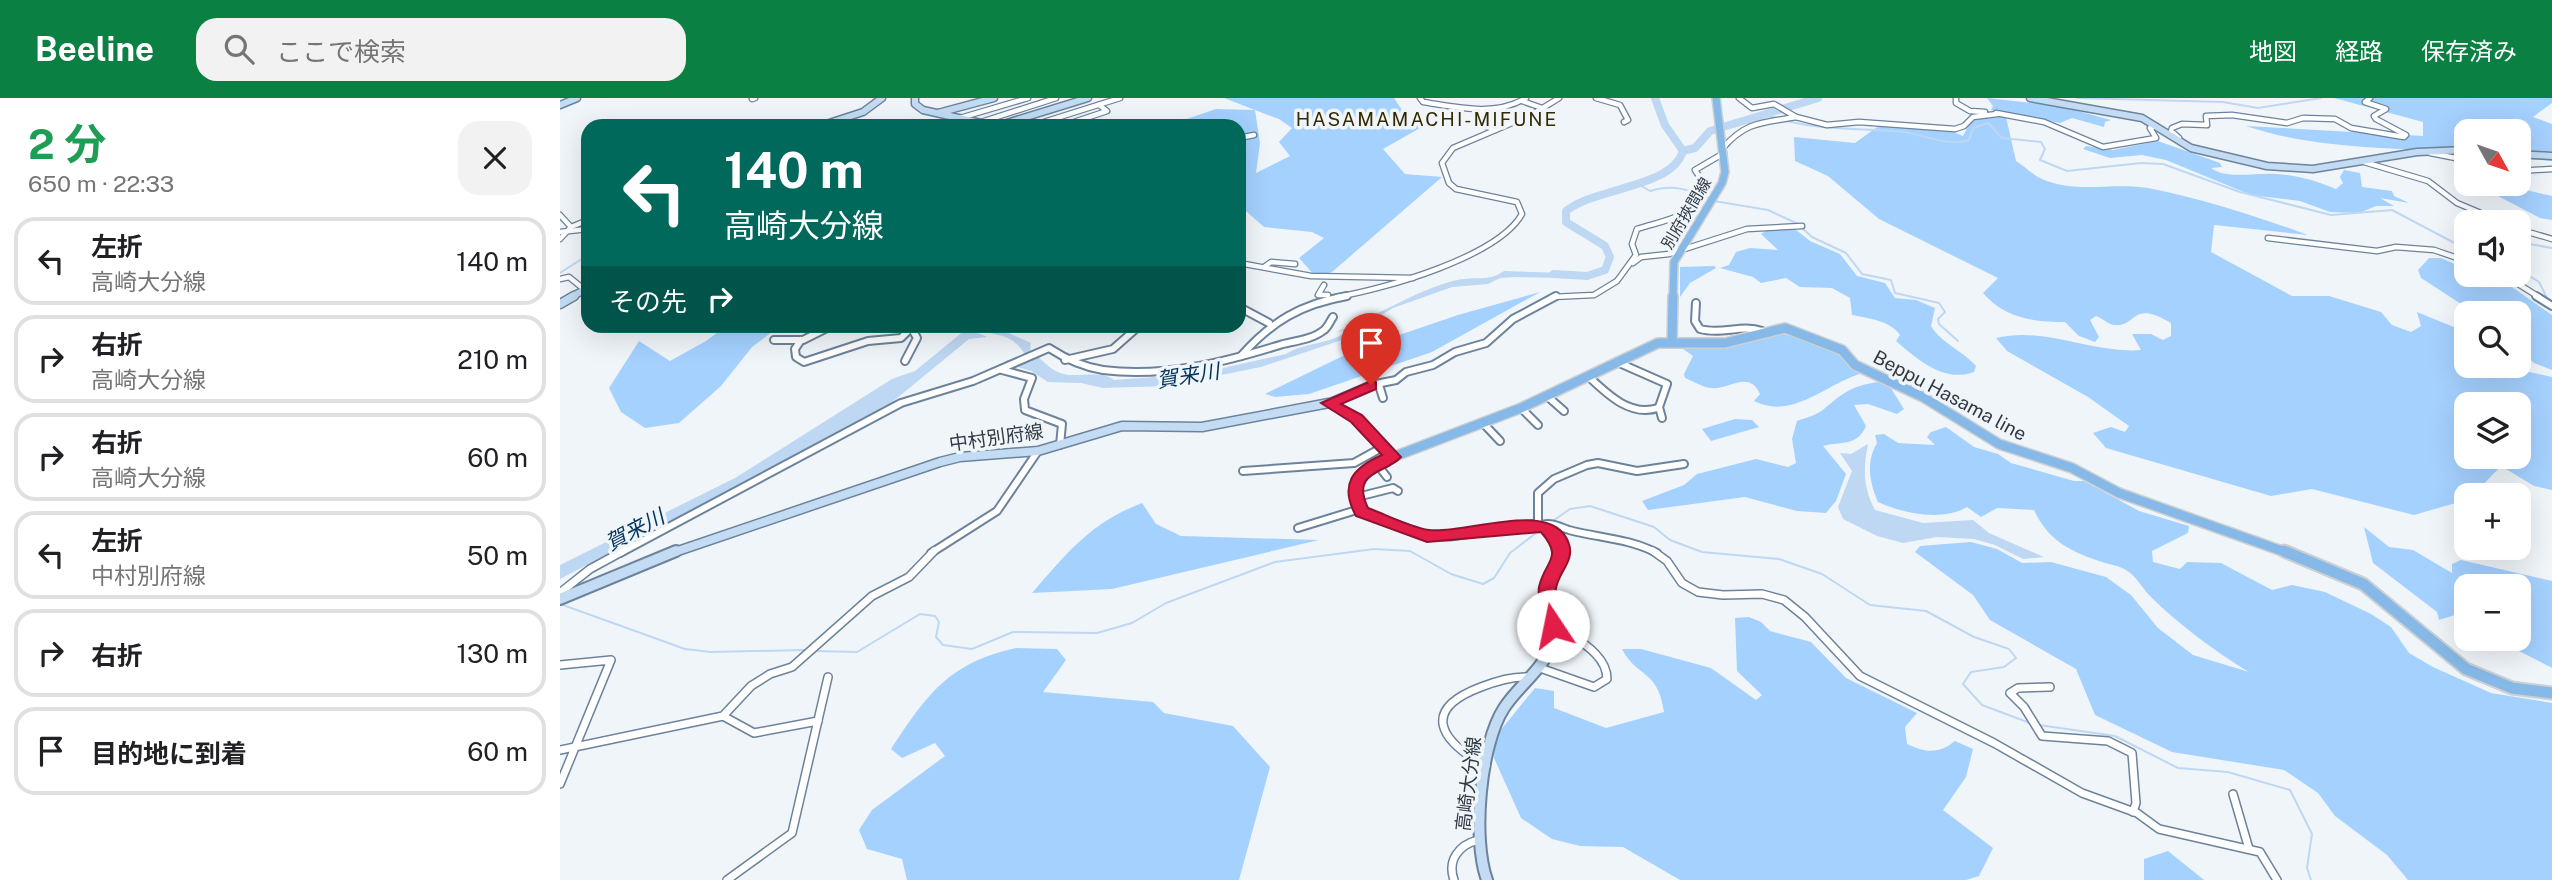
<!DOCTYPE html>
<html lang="ja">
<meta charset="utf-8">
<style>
body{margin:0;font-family:"Public Sans","Noto Sans JP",sans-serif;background:#f2f2f2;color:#202124;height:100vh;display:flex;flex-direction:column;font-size:26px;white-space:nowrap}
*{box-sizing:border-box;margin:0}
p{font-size:23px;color:#757577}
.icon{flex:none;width:38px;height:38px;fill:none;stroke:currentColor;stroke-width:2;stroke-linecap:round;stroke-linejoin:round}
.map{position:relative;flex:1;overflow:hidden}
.side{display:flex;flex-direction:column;background:#fff;width:560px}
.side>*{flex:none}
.hud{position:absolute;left:21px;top:21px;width:665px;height:214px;border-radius:21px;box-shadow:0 7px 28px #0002;background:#00695c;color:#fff;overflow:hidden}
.needle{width:46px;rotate:130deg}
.tools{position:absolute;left:1894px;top:21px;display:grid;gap:14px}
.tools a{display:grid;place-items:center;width:77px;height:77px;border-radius:14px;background:#fff;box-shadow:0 7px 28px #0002;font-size:35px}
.pin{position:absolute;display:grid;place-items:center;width:60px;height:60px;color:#fff;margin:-72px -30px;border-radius:50% 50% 50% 0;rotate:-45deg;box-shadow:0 0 7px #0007}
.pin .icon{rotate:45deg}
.me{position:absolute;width:77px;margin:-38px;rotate:349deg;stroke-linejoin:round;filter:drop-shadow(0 0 5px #0008)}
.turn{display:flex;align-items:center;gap:24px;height:147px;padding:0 28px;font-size:32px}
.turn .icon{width:91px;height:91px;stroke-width:2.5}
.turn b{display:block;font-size:49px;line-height:60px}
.then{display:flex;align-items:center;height:66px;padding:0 28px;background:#0003;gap:14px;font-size:26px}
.round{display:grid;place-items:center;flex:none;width:74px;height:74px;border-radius:21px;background:#f2f2f2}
.head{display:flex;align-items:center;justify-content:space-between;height:119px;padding:0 28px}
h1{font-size:42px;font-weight:700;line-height:52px;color:#1e9e55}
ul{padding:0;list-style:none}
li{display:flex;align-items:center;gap:21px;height:88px;margin:0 14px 10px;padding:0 14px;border:4px solid #e0e0e0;border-radius:21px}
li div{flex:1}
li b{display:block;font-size:26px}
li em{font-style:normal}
header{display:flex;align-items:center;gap:42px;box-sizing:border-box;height:98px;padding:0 35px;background:#0b8043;color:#fff}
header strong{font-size:33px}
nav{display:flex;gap:38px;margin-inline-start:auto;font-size:24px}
.search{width:490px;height:63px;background:#f2f2f2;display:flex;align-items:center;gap:18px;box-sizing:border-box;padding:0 24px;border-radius:21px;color:#757577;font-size:26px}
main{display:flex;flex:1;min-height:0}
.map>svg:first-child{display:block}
.green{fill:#a5d1ff;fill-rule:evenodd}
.water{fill:#bed7f2}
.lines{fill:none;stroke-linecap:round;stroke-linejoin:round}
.stream{stroke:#bed7f2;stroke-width:2}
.river{stroke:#bed7f2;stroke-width:8}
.street-far2-casing{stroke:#6c839b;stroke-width:7}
.street-far1-casing{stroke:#6c839b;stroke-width:10}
.street-casing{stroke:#6c839b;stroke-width:10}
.secondary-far2-casing{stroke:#6c839b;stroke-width:9}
.secondary-far1-casing{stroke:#6c839b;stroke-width:11}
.secondary-casing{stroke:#6c839b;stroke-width:14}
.primary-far2-casing{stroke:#cdd0d2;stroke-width:10}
.primary-far1-casing{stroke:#cdd0d2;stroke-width:12}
.primary-casing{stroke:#cdd0d2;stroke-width:15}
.street-far2{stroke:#fff;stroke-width:4.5}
.street-far1{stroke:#fff;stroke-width:6}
.street{stroke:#fff;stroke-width:7}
.secondary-far2{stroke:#c3dcf3;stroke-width:6}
.secondary-far1{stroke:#c3dcf3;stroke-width:8}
.secondary{stroke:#c3dcf3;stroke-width:10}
.primary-far2{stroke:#86b9e7;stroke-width:7}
.primary-far1{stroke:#86b9e7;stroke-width:9}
.primary{stroke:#86b9e7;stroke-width:11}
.route{fill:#e11d48;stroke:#92132f;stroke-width:2}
.labels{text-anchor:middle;stroke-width:7;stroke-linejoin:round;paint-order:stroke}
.far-street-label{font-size:16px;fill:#303a45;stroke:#f0f5fa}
.far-quarter-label{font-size:19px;letter-spacing:2px;fill:#342a00;stroke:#f0f5fa}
.street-label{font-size:19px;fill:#303a45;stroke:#f0f5fa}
.water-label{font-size:21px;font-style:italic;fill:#01345d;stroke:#f0f5fa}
</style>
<header>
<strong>Beeline</strong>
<div class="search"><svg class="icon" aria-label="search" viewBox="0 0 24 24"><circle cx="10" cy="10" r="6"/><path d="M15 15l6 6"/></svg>ここで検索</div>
<nav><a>地図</a><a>経路</a><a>保存済み</a></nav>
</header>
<main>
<section class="side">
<div class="head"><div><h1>2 分</h1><p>650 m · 22:33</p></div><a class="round"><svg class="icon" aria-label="close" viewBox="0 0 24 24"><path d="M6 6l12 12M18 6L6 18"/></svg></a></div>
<ul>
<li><svg class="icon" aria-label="left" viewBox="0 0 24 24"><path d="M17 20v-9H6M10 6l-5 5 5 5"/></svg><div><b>左折</b><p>高崎大分線</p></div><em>140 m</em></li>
<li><svg class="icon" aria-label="right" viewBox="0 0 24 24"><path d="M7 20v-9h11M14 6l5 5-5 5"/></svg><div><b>右折</b><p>高崎大分線</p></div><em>210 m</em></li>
<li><svg class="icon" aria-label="right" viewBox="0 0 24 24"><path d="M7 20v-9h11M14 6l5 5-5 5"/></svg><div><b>右折</b><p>高崎大分線</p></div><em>60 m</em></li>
<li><svg class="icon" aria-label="left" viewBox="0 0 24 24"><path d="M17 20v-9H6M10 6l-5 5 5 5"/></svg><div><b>左折</b><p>中村別府線</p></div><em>50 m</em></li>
<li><svg class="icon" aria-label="right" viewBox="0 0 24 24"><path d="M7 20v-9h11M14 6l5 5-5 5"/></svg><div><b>右折</b></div><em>130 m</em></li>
<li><svg class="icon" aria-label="arrive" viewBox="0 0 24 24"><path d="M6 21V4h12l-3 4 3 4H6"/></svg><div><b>目的地に到着</b></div><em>60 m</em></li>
</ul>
</section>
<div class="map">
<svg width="1992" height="782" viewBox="0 0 1992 782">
<rect width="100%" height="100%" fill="#f0f5fa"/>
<g class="green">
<path d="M664,0H834L846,18L862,29L823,51L845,76L882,79L772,174L756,179L739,160L764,140L752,134L704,129L679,107V28H606L656,11L695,12ZM695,12L719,21L732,30L719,44L730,58L696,75L700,45Z"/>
<path d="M1427,0L1500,8L1551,22L1545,24L1544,29L1512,20L1500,25L1431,12L1433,8Z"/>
<path d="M1774,0H1992V5L1973,19L1992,26V63L1958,60V33H1906V55C1832,49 1757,52 1686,28L1863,38V24Z"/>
<path d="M1438,17L1446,19L1456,63C1464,68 1473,77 1482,81C1516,96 1553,84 1588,90C1643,101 1696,118 1748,137L1654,127L1651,154L1732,198H1769L1821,214L1832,227L1851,234L1861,228L1857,214L1906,234V268H1942L1992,279V392L1974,388L1941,368L1913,397H1906V402L1854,417L1752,391L1711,398L1546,350L1533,335L1551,329L1565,334L1569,328L1528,299L1447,253L1436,240C1485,228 1532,256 1581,252L1572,236H1591L1603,242L1611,238V225C1571,201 1577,229 1555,227C1549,227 1542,220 1536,218L1530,222L1539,239L1535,244L1519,238L1505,224C1473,224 1444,220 1423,195L1438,180L1319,121L1268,78L1235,63L1234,39L1295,45L1320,27L1387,31L1403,38L1412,21ZM1906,306H1958V359H1906Z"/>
<path d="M1598,43L1660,65L1662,69L1651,70C1666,82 1697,74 1716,76C1737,77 1756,83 1776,91L1783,85L1780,79L1784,72L1800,75L1802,89L1832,93L1834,98L1849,105L1820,100L1834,108H1816L1799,115L1770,114L1740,103L1691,97L1606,62L1582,57L1550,60L1523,51L1526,48L1553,52Z"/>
<path d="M1906,83V86H1941L1992,98V122L1980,120L1938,98L1903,86Z"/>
<path d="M1235,131L1250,143L1280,156L1297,178L1325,185L1335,200L1356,202L1375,210L1371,228C1382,246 1402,252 1416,268L1414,274C1384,285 1358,262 1336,243L1340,237C1331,223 1308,220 1292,217L1290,200L1272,190L1240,189L1226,180L1201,185L1193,179L1160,170L1169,167L1176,154L1190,150L1218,152L1201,136L1207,132Z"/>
<path d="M1869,160H1881L1906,171V177L1939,180L1992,217V272L1974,265L1958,251V215H1915L1861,180L1858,172Z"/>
<path d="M1154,168L1156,170L1130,185L1120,199V169Z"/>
<path d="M980,194L872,254L749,296L715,299L705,296L795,252L898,217Z"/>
<path d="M166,228H220L192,249L161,288L119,325L85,330L61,314L49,290L79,243L110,263L146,243Z"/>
<path d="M1216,234L1267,248L1303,275C1268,284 1233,323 1194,303L1200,296C1189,271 1169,292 1151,290C1142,289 1133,283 1125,280L1124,276L1133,258L1123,251L1169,248Z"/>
<path d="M1318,284L1329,287L1344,311L1337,316L1308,306L1294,307L1306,328C1297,349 1281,343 1263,348L1286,376L1276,403L1266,415L1237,413L1185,399L1088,412L1082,403L1124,387L1137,376L1196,361L1228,369L1236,365L1232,341L1237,323C1245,320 1257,317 1264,311C1283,295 1291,288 1318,284Z"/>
<path d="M1175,321L1192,322L1199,329L1151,343L1142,331Z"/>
<path d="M1386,329L1414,349L1438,356L1451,365L1514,383H1524L1579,413L1629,428L1628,435L1592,453L1593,464L1620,471L1627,464L1661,465L1712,492L1732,487L1765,494L1811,516L1831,529L1849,555L1873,569L1931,595L1992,605V782H1848L1827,757L1775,718L1758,695L1724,672L1612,654L1535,617L1516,571L1430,522L1413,497L1355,454L1360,448L1411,444L1437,451L1462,465L1491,464L1546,479L1571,497L1598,530L1633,557L1689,574C1656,554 1618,526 1591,499C1583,491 1578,481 1569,474C1560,467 1550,467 1539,463C1509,453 1487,441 1474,412L1437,410L1421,419L1407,409C1382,424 1342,415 1318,404C1309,383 1306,364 1317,345L1315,337L1324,336L1338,345L1375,347L1367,339L1371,334Z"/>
<path d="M582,405L596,426L621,438L759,442L552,491L472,495C507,455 530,425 582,405Z"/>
<path d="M1804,429L1829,449L1853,452L1892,475V466L1901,462L1992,483V570L1953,550L1946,541H1958V488H1906V518L1898,516L1879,522L1877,514L1813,465Z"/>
<path d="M1189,519L1201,524L1210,533L1251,544L1286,580L1357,615L1345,629L1347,646C1366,655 1379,656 1395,643L1413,651L1406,679L1383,712L1433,750L1419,778L1406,782H1120L1063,749L1020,748L992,741L961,720L934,660L935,639L975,590L994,593V610L1046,630L1104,614C1098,571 1078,581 1062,551H1081L1151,570L1196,602L1202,597L1177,573L1175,520Z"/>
<path d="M456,550L497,551L506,562L483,594L593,604L604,615L673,628L710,669L679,782H347L342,761L307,751L299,732L312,712L385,658L375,645L342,660L331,651C367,597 388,565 456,550Z"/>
<path d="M1608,753L1644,782H1584V761Z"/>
</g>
<g class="water">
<path d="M944,173L1006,175L1005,180L956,179L940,180L928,186L892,189L833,210L816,220L812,227L832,222L816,229L818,230L701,269L607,288L543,290L521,285L488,284L471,273L445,265L447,262L453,264L465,257C453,236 441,239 419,232L416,234L427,239L409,241L325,310L0,481V467L175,380L332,281L355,273L410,228H433L471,245L470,251C480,259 487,270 500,275C515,281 541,271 554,282L636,276L726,256C744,244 772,247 788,232L776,234C817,219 855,192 897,182C915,178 929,184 944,173Z"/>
<path d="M1308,346C1303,370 1303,390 1315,412L1363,425L1413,422L1429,435L1484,459L1463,461L1435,447L1414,441L1377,439L1343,445L1317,438L1283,421L1278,409L1292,373L1280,355L1291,356Z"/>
</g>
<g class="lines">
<g class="stream">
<path d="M1517,0L1663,4L1698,10L1761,0"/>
<path d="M1203,17L1217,20"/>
<path d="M1223,22C1263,33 1303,30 1344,34C1365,37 1388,49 1409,42L1413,30L1428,25L1442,40L1481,44L1485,51L1480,62L1507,73L1581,65L1603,66L1680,94L1771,117L1832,112L1906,151"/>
<path d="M1076,85L1090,93C1114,86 1127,91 1149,101"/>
<path d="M1154,103L1208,112L1238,126"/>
<path d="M1242,130L1252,139L1286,155L1302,176L1331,182L1335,195L1379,205L1385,214L1378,221L1379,226L1398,243"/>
<path d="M1958,144L1992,150"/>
<path d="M1898,147L1906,140"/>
<path d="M1958,171L1979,184L1989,204"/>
<path d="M0,175L28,157"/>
<path d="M990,425L1010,411L1030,408L1094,429L1110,442L1142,454L1219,461L1262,476L1310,507L1366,513L1414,539L1449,551L1456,560L1444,569L1411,574L1403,586L1422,607L1470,625"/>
<path d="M0,506L125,551L151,554L245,552"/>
<path d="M254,553L297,554L360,516L375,518L379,524L376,539L383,547L412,551L453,534L537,535L572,525L606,505L715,464L814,451L850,453L891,476L923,486L934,480L950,455L980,432"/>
<path d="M1479,627L1555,638L1618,670L1668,674L1730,692L1752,736L1747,770L1751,782"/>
</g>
<g class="river">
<path d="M1095,0L1105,27L1123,53"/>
<path d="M1123,53L1135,50L1150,33L1258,0"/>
<path d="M994,176L1027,178L1045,172L1050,159L1045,148L1006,124V113C1036,89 1112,90 1123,53"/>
</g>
<defs>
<g id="street-far2">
<path d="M860,0L863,4C896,9 935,19 966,0"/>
<path d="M1036,0L1060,7L1068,22L1064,24"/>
<path d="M1179,0L1192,10L1214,6L1236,19L1267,27L1299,24L1395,31L1404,28L1413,19L1437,16"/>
<path d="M1396,0V5L1410,13L1425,14"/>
<path d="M192,1L195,0"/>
<path d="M962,3L982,10"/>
<path d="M921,12L920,25L935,32"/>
<path d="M1436,15L1484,24L1543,49L1596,40L1590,30L1596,28"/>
<path d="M400,20L468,0"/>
<path d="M418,25L496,0"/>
<path d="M471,28L560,0"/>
<path d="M502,28L547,13L539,7"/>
<path d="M679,40L694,37"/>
<path d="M1619,40L1611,33L1612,30L1622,26L1647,27L1646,18L1672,17L1727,25L1743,20L1775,21L1791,30L1844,39L1846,37L1816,21L1814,18L1826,11L1805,4L1810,0"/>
<path d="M1163,50C1186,23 1203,25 1236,19"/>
<path d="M1870,55L1906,62"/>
<path d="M1804,64L1868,83L1897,105L1942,124"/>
<path d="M1958,73L1992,71"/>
<path d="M0,117L11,129"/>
<path d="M1958,131L1992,141"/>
<path d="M0,134L28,131"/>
<path d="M1708,140L1817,153L1836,149L1874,152L1906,163"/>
<path d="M0,141L11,129L28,122"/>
<path d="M679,165L751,178L853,180"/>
<path d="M1073,165L1081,159L1109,156L1187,131L1242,128"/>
<path d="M704,169L711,164L735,166"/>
<path d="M1944,177L1979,199"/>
<path d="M0,181L9,179L25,192"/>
<path d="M764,187L758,197H768"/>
<path d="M777,199C824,191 938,159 962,116L957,104L896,91L889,85L882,65L893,50L973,16L999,0"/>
<path d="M992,199L1034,197L1057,183L1076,157L1072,146L1077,131C1105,122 1134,120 1146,89L1135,72L1164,55"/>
</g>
<g id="street-far1">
<path d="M1976,198L1992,208"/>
<path d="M1136,205L1135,223L1140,231C1161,237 1182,226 1202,233"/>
<path d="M681,210L709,225"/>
<path d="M214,242H243L271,228"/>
<path d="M241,242L235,251L236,259L244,264L308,243L341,240L353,228"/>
<path d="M681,258C712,223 741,206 787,198"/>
<path d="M505,262L553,251L579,228"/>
<path d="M345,263L357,240L352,231"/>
<path d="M1057,264L1107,286L1099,309L1102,320"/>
<path d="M442,272L472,280L464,301L465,312L502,326L500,347"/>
<path d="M1028,278C1047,296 1070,319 1098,310"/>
<path d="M819,287L823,300"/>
<path d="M987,298L1004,313"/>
<path d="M769,305L811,287L836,282L846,274L873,267L895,254L926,245L953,221L996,198"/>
<path d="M961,310L978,327"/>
<path d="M923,325L940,343"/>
<path d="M816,365L827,379"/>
<path d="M683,373L794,365L823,349"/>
<path d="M797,399L833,390L838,393"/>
<path d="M978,426V395L994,381L1027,367L1038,365L1077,373L1124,366"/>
<path d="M982,427C993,424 999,429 1009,432C1039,440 1068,440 1097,455"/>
<path d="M738,430L800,411"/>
<path d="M60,455L341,305L413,283L489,250C506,261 523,269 543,272C605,280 665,264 723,246C736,243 753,241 764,232C768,229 770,223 773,219"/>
<path d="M371,455L437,413L478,353"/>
</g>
<g id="street">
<path d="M1093,453L1107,463L1122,485L1138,494L1163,497L1202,496L1224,502L1245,519L1300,578L1434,645L1522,695L1577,715L1599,731L1700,754L1717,782"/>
<path d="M1,500V494L30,471L63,453"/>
<path d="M0,567L51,562L0,686"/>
<path d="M980,570L1034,589L1047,581C1047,556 1017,542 1000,529H993"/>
<path d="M1490,589L1458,590L1450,595L1464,609L1482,638L1548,643L1572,655L1576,705L1573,714"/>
<path d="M163,618L194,635L258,623"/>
<path d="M0,652L163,618L191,588L210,576L232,569L312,498L349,479L374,453"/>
<path d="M926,668C880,643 860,612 921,589C936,583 952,578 969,579"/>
<path d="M1673,696L1689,751"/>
<path d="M167,782L232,735L268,579"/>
<path d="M894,782C887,762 899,747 918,742"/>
</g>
<g id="secondary-far2">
<path d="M355,0V6L363,12L434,28"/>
<path d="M1470,0L1582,20L1631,50L1707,68L1753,71L1857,54L1906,52"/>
<path d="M0,7L17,0"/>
<path d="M378,15L434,0"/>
<path d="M260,28L303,14L322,0"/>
<path d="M437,28L528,0"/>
<path d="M1958,56L1992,58"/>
<path d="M11,199L28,190"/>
</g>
<g id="secondary-far1">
<path d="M0,206L14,198"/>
<path d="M112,455L380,364L400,359L478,353L562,328L642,329L769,305L797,320L833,359C807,369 789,385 802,414L867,438H890L978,426C991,433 1000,440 1002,455"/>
</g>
<g id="secondary">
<path d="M0,501L116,453"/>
<path d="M927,782C912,741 920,647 944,610C959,587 982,573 992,546C997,530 986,509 987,493C988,479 1001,467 1002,453"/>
</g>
<path id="primary-far2" d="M1113,199L1114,164L1162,85L1165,74L1156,0"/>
<g id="primary-far1">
<path d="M1112,245L1113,198"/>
<path d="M833,359L961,310L1098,245H1165L1225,230L1282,252L1295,267L1363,299L1439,346L1512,370L1559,395L1728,455"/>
</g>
<path id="primary" d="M1724,453L1803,486L1906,571L1952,590L1992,595"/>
</defs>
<use href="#street-far2" class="street-far2-casing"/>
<use href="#street-far1" class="street-far1-casing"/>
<use href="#street" class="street-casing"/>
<use href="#secondary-far2" class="secondary-far2-casing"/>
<use href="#secondary-far1" class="secondary-far1-casing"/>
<use href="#secondary" class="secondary-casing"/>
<use href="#primary-far2" class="primary-far2-casing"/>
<use href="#primary-far1" class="primary-far1-casing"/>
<use href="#primary" class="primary-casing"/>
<use href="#street-far2" class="street-far2"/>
<use href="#street-far1" class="street-far1"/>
<use href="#street" class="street"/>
<use href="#secondary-far2" class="secondary-far2"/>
<use href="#secondary-far1" class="secondary-far1"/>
<use href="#secondary" class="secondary"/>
<use href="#primary-far2" class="primary-far2"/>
<use href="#primary-far1" class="primary-far1"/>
<use href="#primary" class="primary"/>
</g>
<path class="route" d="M811,283L816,284V291L781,306L802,317L841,359C826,376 790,372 808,410C827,417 849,429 869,432C905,437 994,399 1009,446C1015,463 997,476 996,491C994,502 1000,518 1002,528L1000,534L993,536L985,528C983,517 977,500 979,489C985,462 1004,461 981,434L867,444L796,418C779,387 792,370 822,357L791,324L761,305Z"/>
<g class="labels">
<g class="far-street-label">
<text transform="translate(1126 115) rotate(-59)" y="6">別府挾間線</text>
</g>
<g class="far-quarter-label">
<text x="867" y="28">HASAMAMACHI-MIFUNE</text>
</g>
<g class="street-label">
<text transform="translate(1390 297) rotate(28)" y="7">Beppu Hasama line</text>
<text transform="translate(436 339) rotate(-8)" y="7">中村別府線</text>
<text transform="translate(908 686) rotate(-83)" y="7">高崎大分線</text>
</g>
<g class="water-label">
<text transform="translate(628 278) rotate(-9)" y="7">賀来川</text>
<text transform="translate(75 432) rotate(-28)" y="7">賀来川</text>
</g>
</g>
</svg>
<div class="tools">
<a><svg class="needle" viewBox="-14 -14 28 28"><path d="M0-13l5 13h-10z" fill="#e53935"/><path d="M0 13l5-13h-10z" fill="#757577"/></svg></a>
<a><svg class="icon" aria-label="sound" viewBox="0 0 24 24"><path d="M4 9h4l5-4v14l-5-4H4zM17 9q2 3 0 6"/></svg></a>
<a><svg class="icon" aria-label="search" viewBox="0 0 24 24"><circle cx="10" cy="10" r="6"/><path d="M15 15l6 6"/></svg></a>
<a><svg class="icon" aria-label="layers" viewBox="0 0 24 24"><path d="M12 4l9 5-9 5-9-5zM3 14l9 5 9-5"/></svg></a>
<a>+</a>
<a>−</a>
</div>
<div class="pin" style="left:811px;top:287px;background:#d93025"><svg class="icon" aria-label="arrive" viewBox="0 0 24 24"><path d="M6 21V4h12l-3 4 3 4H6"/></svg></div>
<svg class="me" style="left:993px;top:528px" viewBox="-20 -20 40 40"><circle r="19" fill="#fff"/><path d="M0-13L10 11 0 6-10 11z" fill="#e11d48"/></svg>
<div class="hud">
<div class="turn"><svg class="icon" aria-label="left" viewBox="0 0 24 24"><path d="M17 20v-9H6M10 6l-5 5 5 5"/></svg><div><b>140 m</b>高崎大分線</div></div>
<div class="then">その先<svg class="icon" aria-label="right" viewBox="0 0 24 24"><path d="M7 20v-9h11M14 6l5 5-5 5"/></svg></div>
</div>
</div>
</main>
